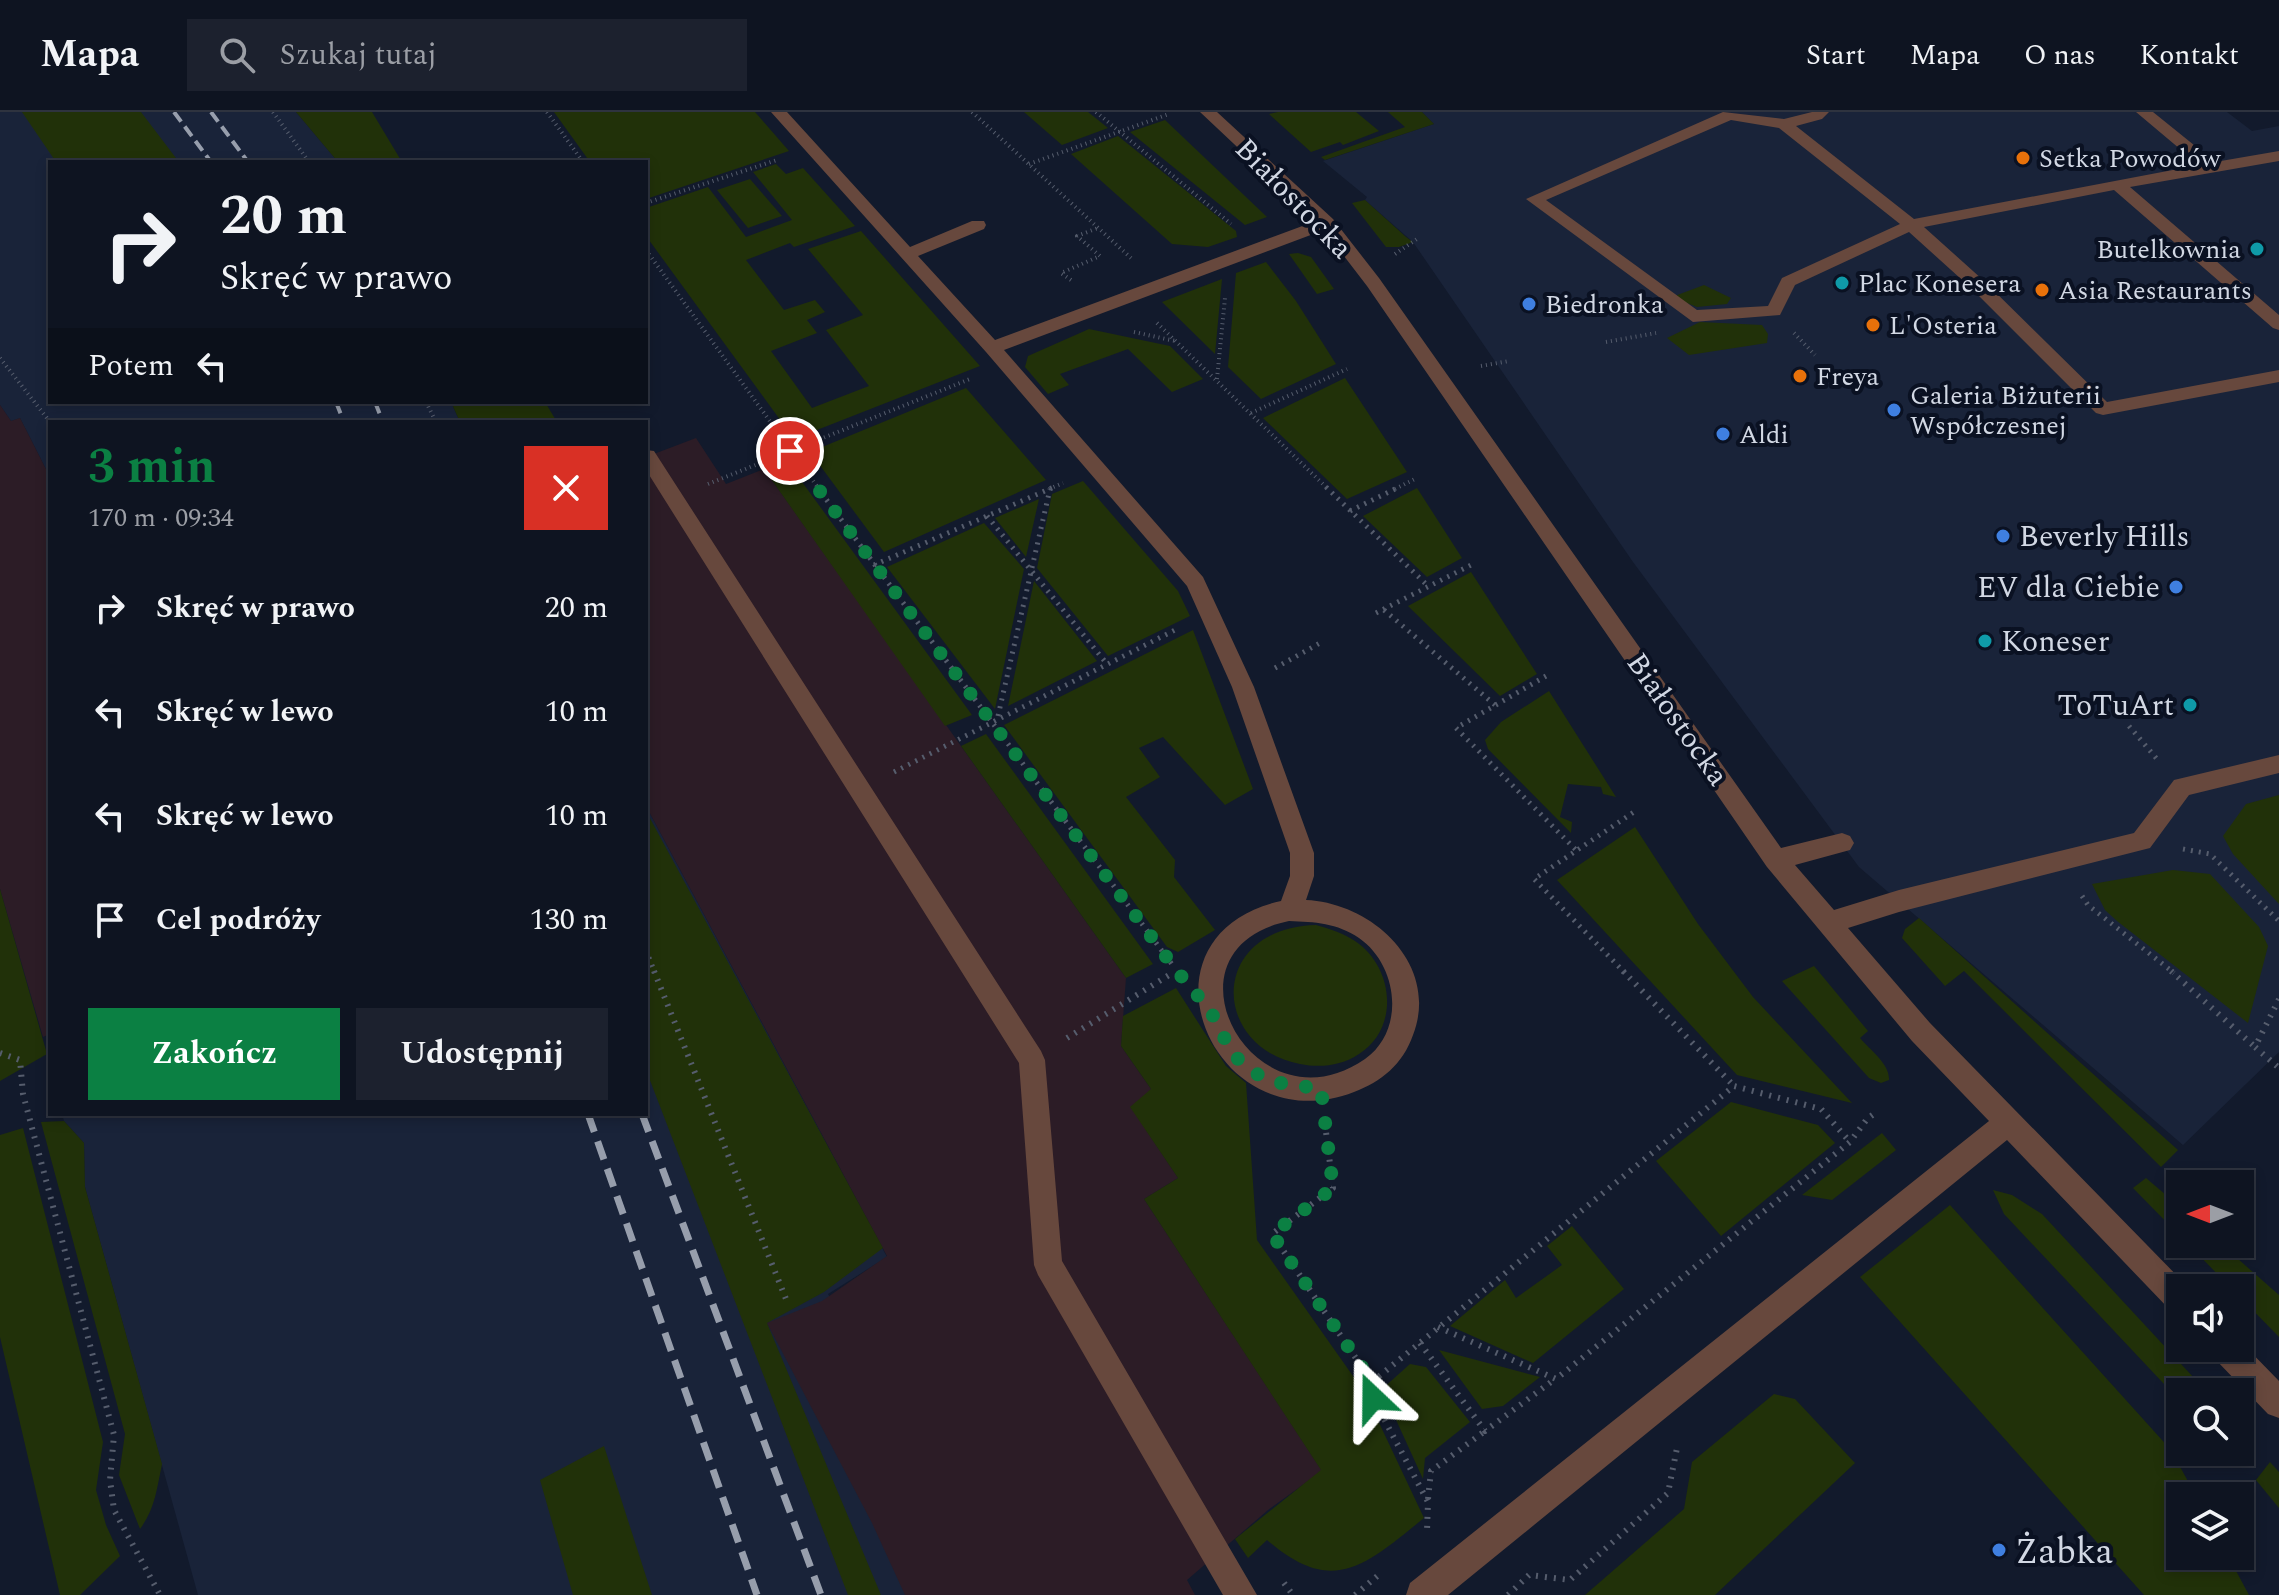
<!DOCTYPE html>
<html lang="pl">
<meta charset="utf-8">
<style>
body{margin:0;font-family:Spectral,serif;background:#1c212e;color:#f1f3f6;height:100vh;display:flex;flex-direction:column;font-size:30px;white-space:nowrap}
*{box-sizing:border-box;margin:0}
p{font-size:26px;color:#9b9ea5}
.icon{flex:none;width:44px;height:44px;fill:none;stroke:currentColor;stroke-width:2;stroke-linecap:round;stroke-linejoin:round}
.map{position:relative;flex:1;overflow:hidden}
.side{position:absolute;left:48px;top:308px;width:600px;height:696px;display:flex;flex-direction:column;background:#0e1421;border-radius:0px;box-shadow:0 4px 12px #0003,0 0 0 2px #2e333f}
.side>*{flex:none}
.banner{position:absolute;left:48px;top:48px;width:600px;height:244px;border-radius:0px;box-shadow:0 4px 12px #0003,0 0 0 2px #2e333f;background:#0e1421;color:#f1f3f6;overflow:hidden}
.needle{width:52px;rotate:270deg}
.tools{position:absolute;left:2166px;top:1058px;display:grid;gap:16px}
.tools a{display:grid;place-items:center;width:88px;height:88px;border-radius:0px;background:#0e1421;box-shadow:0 4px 12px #0003,0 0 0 2px #2e333f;font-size:40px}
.pin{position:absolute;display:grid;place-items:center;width:68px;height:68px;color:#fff;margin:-34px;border:4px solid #fff;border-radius:50%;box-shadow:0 2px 8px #0007}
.me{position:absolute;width:88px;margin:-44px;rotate:337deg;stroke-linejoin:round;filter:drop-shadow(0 0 6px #0008)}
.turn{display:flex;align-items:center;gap:28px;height:168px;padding:0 40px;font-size:36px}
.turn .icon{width:104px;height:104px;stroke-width:2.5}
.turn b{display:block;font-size:56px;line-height:68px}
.then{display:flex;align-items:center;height:76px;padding:0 40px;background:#0003;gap:16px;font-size:30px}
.round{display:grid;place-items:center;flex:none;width:84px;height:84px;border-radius:0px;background:#1c212e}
.headline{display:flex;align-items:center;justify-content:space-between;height:136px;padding:0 40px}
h1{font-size:48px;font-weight:700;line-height:60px;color:#0b8043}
.button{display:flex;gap:16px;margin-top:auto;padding:16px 40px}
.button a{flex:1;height:92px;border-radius:0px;background:#0b8043;color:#fff;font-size:32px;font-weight:700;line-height:92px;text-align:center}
.button a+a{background:#1c212e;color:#f1f3f6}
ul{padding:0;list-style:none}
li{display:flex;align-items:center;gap:24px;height:104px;padding:0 40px}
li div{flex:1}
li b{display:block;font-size:30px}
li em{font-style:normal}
header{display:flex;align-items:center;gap:48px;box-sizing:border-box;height:112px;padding:0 40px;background:#0e1421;border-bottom:2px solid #2e333f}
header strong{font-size:38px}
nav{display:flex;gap:44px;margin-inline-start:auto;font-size:28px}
.search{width:560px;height:72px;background:#1c212e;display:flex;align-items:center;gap:20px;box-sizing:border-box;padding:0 28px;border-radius:0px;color:#9b9ea5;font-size:30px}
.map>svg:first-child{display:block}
.built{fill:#192339}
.industrial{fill:#2c1c26}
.green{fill:#213109}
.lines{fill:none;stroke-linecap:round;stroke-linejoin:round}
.path-far2{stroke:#565d6d;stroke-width:4;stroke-dasharray:1 4;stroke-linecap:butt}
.path-far1{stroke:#565d6d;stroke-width:5;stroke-dasharray:2 6;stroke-linecap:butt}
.path{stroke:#565d6d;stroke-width:6;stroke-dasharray:2 7;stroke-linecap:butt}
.minor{fill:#67483d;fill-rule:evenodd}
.rail-far1{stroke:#979eac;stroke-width:4;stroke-dasharray:12 6;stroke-linecap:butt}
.rail{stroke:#979eac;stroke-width:7;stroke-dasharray:19 10;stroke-linecap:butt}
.route{stroke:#0b8043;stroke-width:14;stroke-dasharray:0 25.2}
.food-dot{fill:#e8710a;stroke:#0a1122;stroke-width:3}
.culture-dot{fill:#0f9aa8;stroke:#0a1122;stroke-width:3}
.shop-dot{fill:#3f7fe0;stroke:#0a1122;stroke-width:3}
.labels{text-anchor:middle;stroke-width:8;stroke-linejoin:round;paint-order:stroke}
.far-poi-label{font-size:26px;fill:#d2d8e4;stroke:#0a1122;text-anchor:start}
.street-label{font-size:30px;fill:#d2d8e4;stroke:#0a1122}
.poi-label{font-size:30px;fill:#d2d8e4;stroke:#0a1122;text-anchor:start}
.near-poi-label{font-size:36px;fill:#d2d8e4;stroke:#0a1122;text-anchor:start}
</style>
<header>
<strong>Mapa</strong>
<div class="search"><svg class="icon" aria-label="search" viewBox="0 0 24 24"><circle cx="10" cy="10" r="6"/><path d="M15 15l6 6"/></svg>Szukaj tutaj</div>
<nav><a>Start</a><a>Mapa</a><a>O nas</a><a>Kontakt</a></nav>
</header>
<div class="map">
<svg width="2279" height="1483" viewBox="0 0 2279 1483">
<rect width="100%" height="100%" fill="#121a2c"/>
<g class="built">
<path d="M0,0H296L338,50H50V290H451L460,310H50V365L20,306L11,309L0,293Z"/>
<path d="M1422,0H2227L2252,19L2279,14V940L2183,1033L1859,755L1633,450L1413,130L1365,88L1367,85L1323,49L1434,12Z"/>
<path d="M646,694L887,1145L828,1182L993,1483H198L85,1075L84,1031L64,1009L62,1002H646Z"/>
</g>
<g class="industrial">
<path d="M0,293L11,309L20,306L50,365V922L43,925L0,777Z"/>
<path d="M696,326L726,372L764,357L1126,866L1121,934L1151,977L1146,1018L1178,1066L1144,1087L1322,1359L1268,1398L1187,1468L1195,1483H905L872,1411L767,1211L822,1189L887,1144L646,694V345Z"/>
</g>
<g class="green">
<path d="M22,0H141L179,50H56Z"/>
<path d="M296,0H372L402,50H338Z"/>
<path d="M554,0H755L789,39L646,87V50H590Z"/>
<path d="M1024,0H1088L1108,16L1062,33Z"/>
<path d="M1278,0H1356L1379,19L1343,33L1340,30L1311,40L1269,2Z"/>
<path d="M1388,0H1422L1434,12L1325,48L1321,45L1405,15Z"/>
<path d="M1165,8L1267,105L1245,113L1130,20Z"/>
<path d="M1118,24L1236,119L1237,125L1208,135L1172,132L1071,42Z"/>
<path d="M776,52L786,62L803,56L855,114L794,135L790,131L746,148L784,198L815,188L825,200L807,208L817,221L771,239L812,296L869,274L826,218L863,203L808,137L861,119L980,254L794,327L646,124V96L708,75L746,125L792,108L753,60Z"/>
<path d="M750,67L782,104L748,116L717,78Z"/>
<path d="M1365,88L1406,125L1413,130L1399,135H1386L1352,91Z"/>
<path d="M1298,141L1311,145L1334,177L1317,182L1289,142Z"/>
<path d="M1266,150L1296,189L1336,252L1261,287L1228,255L1236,161Z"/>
<path d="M1222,167L1215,242L1162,190Z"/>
<path d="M1704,173L1731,186L1727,192L1697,195L1672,185Z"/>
<path d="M1700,210L1762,213L1768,222L1767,231L1689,243L1667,226Z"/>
<path d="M1089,217L1170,234L1203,267L1172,280L1128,237L1060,262L1069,273L1048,282L1025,255L1028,244Z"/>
<path d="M1345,266L1407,360L1347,387L1263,306Z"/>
<path d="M966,276L1046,368L884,440L810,340Z"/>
<path d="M451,290H545L557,310H460Z"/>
<path d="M786,348L972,603L945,614L764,357Z"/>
<path d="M1083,369L1178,479L1190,504L1108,544L1037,456L1052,382Z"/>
<path d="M1417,376L1462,446L1427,465L1363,404Z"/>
<path d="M1039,387L1026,445L995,406Z"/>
<path d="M984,411L1024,457L995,597L887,455Z"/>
<path d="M1471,460L1537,562L1500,584L1408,494Z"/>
<path d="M1034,469L1097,549L1008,594Z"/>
<path d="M1193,518L1253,677L1225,693L1163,625L1139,636L1160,665L1126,685L1175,748L1174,765L1215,818L1178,840L1167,835L1004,613Z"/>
<path d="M1549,579L1616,685L1603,682L1601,675L1568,672L1560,705L1572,710L1571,721L1488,637L1485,628L1501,610Z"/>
<path d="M986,622L1153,852L1126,866L961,634Z"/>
<path d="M2279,683V792L2233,742L2223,724L2246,692Z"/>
<path d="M646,699L883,1136L824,1180L767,1211L881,1483H848L646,958Z"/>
<path d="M1635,715L1698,812L1753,885L1852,991L1737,963L1557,768Z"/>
<path d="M2173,758L2210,762L2259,815L2268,834L2248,911L2117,809L2105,798L2092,772Z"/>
<path d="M0,777L47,942L0,969Z"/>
<path d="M1919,806L2178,1038L2161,1055L1964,859L1945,874L1902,826L1905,817Z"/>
<path d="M1316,813C1330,817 1343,821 1355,829C1394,855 1400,916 1359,942C1341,954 1320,956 1300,952C1210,935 1208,816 1316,813Z"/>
<path d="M1814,854L1868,919L1860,926C1870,938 1890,952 1889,968L1881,971L1869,966L1782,869Z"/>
<path d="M1176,876L1226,954L1246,971L1257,1128L1365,1281L1424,1406C1362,1457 1331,1483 1267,1428L1248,1446L1235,1427L1321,1358L1144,1087L1178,1066L1130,995L1151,977L1121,934L1123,904Z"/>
<path d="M1731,990L1818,1013L1835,1031L1721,1124L1656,1049Z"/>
<path d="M64,1009L84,1031L85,1075L162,1352C157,1376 155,1397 140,1417L119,1363L125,1322L41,1010Z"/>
<path d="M23,1016L103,1330L96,1378L106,1413L120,1444L80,1483H60L0,1225V1023Z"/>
<path d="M1882,1021L1896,1038L1832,1088L1802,1083Z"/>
<path d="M2146,1066L2180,1095V1124L2133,1076Z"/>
<path d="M1993,1078L2012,1083L2042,1102L2207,1280H2180V1289L2004,1102Z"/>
<path d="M1950,1093L2171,1338L2196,1384H2180V1444H2228L2249,1483H2144L1860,1165Z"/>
<path d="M1572,1114L1624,1177L1533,1251L1450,1214L1505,1168L1516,1186L1562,1153L1547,1134Z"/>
<path d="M2188,1132H2221L2279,1183V1225L2240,1185V1176H2231Z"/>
<path d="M1439,1238L1540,1265L1503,1294L1482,1297Z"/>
<path d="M1410,1252L1426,1255L1470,1310L1425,1346L1423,1367L1382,1277Z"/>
<path d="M1774,1282L1795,1287L1855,1351L1715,1483H1585L1684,1397L1692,1350Z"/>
<path d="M604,1334L652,1483H573L540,1368Z"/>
<path d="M2270,1350L2279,1360V1396L2256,1368Z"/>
</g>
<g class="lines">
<g class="path-far2">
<path d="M273,0L309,50"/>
<path d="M547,0L583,50"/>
<path d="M972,0L1131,146"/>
<path d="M1096,0L1231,112"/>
<path d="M1029,52L1169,2"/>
<path d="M646,91L777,48"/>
<path d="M646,138L819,377"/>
<path d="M1395,142L1417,127"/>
<path d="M1071,168L1061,161L1100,144L1077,124L1098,116"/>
<path d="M1157,211L1328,377"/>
<path d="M1134,220L1175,229"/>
<path d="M1794,221L1815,243"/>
<path d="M1606,230L1656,221"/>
<path d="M0,246L50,310"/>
<path d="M1481,254L1509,249"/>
<path d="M1217,267L1225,186"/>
<path d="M426,290L436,310"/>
<path d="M1251,301L1347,257"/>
<path d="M708,372L970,267"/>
<path d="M1049,377L1063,371"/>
<path d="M1395,377L1417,366"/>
</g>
<g class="path-far1">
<path d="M817,375L1174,855"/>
<path d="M1326,375L1429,475"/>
<path d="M1350,399L1399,375"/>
<path d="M987,404L1107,552"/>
<path d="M874,453L1054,375"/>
<path d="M1384,498L1495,593"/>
<path d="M1376,501L1473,452"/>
<path d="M1275,556L1320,531"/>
<path d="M1546,564L1456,616L1576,738"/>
<path d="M998,604L1050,377"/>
<path d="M2129,614L2157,647"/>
<path d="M894,660L1177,517"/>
<path d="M2183,737L2210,742L2279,809"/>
<path d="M2082,784L2088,793L2174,861"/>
<path d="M646,838L655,861"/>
<path d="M1625,861L1534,767L1634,700"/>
</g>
<g class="path">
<path d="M654,859L786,1187"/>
<path d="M1623,859L1734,974"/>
<path d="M2171,859L2255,935"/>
<path d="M2279,887L2255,935L2279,956"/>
<path d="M1067,926L1174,860"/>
<path d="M0,941L20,948L23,982L114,1323L110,1368L114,1398L160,1483"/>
<path d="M1325,1012L1333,1076L1272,1122L1372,1270L1373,1286L1428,1390L1427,1419"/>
<path d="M1438,1215L1556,1267L1850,1030L1867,1007L1878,999"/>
<path d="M1420,1231L1485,1319L1555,1267"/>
<path d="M1372,1270L1734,974L1821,997L1850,1030"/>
<path d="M1428,1387L1431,1359L1485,1319"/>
<path d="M1284,1471L1293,1483"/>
<path d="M1355,1483L1382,1460"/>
<path d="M1508,1483L1529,1463L1570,1468L1668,1381L1677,1336"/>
</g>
<g class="minor">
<path d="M771,0H787L910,135L972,109H984L986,113L984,117L918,144L995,228L1316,109L1200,0H1217L1333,107L1379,166L1781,736L1842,721L1850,724L1854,731L1850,738L1795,753L1834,798L1899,778L2134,721L2174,668L2279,643V661L2189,683L2150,736L1899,800L1848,816L1930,911L2189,1176H2180V1203L2170,1198L2007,1028L1448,1483H1406L1410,1471L1989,1009L1912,929L1767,755L1367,174L1324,118L1004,238L1203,465L1254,575L1314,741V764L1306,788C1373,791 1440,853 1413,923C1403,952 1381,970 1354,980C1213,1034 1125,824 1281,789L1290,764V741L1232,575L1187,474L986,240ZM1289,809C1315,810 1337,811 1359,826C1398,853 1406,918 1365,947C1254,1024 1152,837 1289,809Z"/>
<path d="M1723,0L1784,7L1812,0H1829L1822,7L1796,14L1914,107L2199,53L2136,0H2153L2215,50L2279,39V49L2130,75L2279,203V218L2273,216L2114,78L1924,115L1983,168L2107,290L2279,258V270L2103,303L2096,301L1971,176L1909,120L1795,173L1780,203L1693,210L1526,87ZM1731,8L1779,16L1900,112L1782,166L1768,194L1697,198L1546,88Z"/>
<path d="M646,338L654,339L1041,939L1045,948L1062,1149L1257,1483H1223L1038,1163L1034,1153L1019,951L646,358Z"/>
<path d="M2240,1229L2279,1269V1306L2268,1302L2215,1247L2211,1236H2240Z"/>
</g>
<g class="rail-far1">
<path d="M174,0L211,50"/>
<path d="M211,0L248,50"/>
<path d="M336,290L344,310"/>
<path d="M375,290L383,310"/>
</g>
<g class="rail">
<path d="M588,1002L757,1483"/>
<path d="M642,1002L821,1483"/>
</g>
</g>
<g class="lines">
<path class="route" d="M790,339L1176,858L1210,898L1233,943L1261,965L1288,973L1321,976L1333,1076L1272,1122L1372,1270L1373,1286"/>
</g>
<g class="food-dot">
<circle cx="2023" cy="46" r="8"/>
<circle cx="2042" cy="178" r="8"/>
<circle cx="1873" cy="213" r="8"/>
<circle cx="1800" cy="264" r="8"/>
</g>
<g class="culture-dot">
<circle cx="2257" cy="137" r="8"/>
<circle cx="1842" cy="171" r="8"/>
<circle cx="1985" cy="529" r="8"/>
<circle cx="2190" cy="593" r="8"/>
</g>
<g class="shop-dot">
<circle cx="1529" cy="192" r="8"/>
<circle cx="1894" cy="298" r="8"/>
<circle cx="1723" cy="322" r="8"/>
<circle cx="2003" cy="424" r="8"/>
<circle cx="2176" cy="475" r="8"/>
<circle cx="1999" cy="1438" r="8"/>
</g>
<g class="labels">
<g class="far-poi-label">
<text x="2039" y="55">Setka Powodów</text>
<text x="2241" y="146" text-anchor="end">Butelkownia</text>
<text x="1858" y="180">Plac Konesera</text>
<text x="2058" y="187">Asia Restaurants</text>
<text x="1545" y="201">Biedronka</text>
<text x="1889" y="222">L'Osteria</text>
<text x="1816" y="273">Freya</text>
<text x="1910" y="292">Galeria Biżuterii<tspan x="1910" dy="30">Współczesnej</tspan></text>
<text x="1739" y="331">Aldi</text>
</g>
<g class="street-label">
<text transform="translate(1294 86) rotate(46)" y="10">Białostocka</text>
<text transform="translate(1678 607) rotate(55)" y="10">Białostocka</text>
</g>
<g class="poi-label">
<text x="2019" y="434">Beverly Hills</text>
<text x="2160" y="485" text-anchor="end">EV dla Ciebie</text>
<text x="2001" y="539">Koneser</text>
<text x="2174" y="603" text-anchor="end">ToTuArt</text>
</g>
<g class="near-poi-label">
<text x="2015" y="1451">Żabka</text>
</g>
</g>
</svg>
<div class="tools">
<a><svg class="needle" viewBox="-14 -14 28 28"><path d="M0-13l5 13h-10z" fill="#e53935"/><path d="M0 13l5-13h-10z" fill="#9b9ea5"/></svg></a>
<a><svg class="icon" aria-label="sound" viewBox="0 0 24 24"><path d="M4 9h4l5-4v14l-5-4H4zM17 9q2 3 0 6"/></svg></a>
<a><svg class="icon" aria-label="search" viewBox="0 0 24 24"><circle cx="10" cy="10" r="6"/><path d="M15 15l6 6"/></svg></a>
<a><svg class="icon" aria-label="layers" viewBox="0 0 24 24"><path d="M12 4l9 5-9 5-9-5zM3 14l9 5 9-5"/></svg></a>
</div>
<div class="pin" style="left:790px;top:339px;background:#d93025"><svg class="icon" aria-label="arrive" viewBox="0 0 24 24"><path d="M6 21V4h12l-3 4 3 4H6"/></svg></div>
<svg class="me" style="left:1373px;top:1286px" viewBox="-20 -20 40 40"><path d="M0-17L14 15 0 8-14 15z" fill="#0b8043" stroke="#fff" stroke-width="4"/></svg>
<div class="banner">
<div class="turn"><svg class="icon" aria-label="right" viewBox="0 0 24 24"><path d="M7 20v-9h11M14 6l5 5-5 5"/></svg><div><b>20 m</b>Skręć w prawo</div></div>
<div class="then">Potem<svg class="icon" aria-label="left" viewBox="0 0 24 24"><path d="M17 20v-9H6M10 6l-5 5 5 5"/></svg></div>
</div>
<section class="side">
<div class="headline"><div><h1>3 min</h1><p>170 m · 09:34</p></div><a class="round" style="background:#d93025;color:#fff"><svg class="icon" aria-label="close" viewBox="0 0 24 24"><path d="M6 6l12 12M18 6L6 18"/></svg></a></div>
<ul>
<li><svg class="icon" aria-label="right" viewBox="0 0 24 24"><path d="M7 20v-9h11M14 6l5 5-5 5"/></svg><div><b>Skręć w prawo</b></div><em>20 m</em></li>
<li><svg class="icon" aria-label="left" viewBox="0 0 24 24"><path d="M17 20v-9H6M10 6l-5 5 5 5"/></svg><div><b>Skręć w lewo</b></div><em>10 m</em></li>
<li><svg class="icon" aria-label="left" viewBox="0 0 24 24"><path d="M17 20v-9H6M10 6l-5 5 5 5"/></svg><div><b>Skręć w lewo</b></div><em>10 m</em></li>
<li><svg class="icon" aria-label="arrive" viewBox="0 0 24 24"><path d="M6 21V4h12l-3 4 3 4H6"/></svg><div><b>Cel podróży</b></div><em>130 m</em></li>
</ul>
<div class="button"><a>Zakończ</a><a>Udostępnij</a></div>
</section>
</div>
